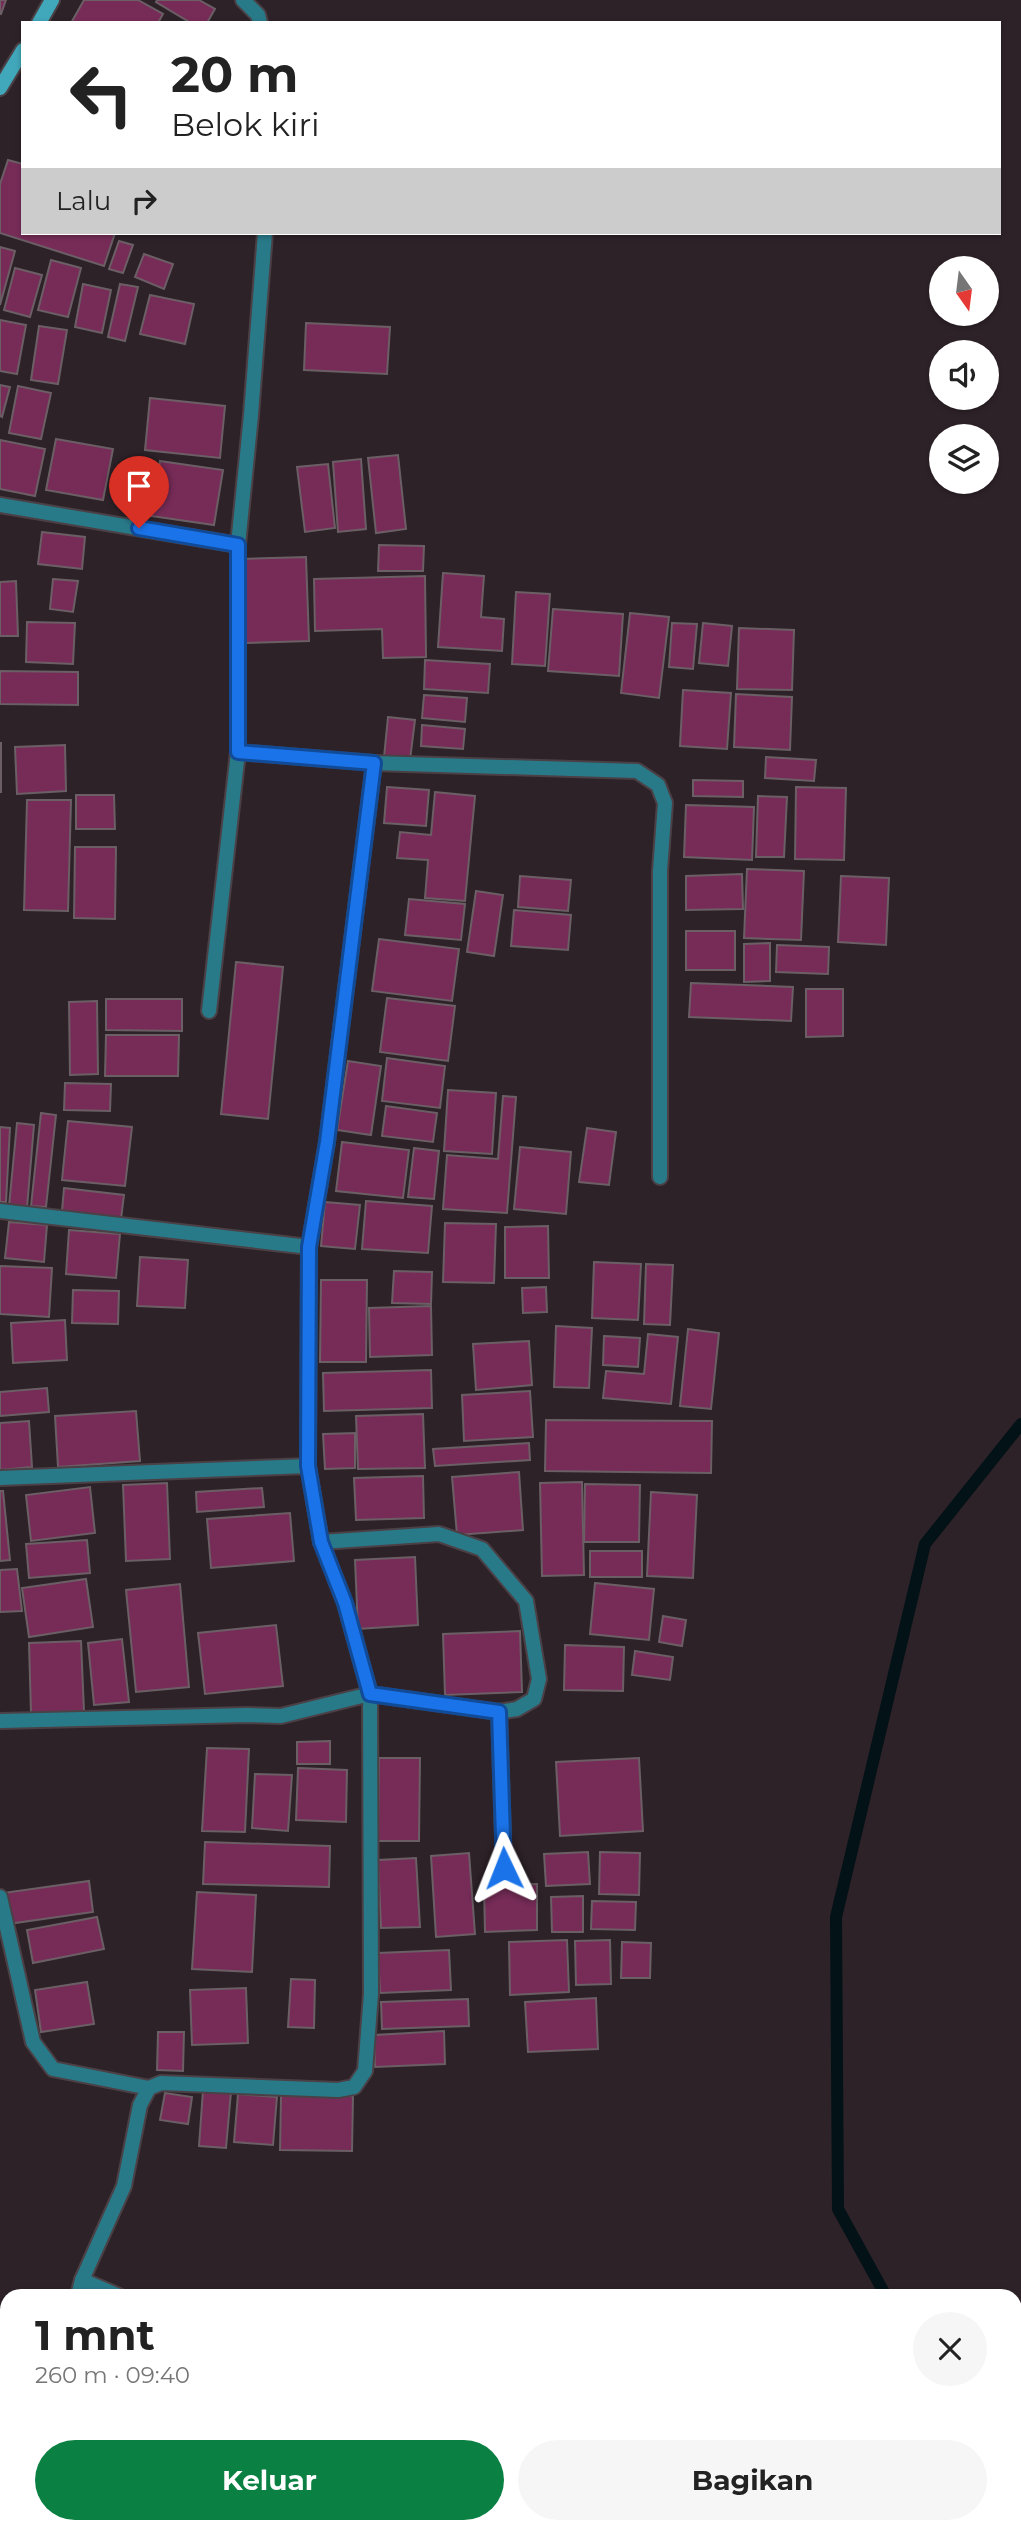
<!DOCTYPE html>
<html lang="id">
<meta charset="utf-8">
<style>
body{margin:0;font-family:Montserrat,sans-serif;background:#f6f6f6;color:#222;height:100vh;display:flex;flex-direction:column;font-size:26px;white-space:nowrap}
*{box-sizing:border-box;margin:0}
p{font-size:23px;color:#767676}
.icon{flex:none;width:38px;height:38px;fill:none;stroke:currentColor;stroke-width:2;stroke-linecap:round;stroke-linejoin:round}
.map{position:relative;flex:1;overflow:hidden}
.drawer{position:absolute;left:0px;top:2289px;width:1022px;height:245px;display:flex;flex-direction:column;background:#fff;border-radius:21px 21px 0 0;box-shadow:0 2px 5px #0004}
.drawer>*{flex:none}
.banner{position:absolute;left:21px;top:21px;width:980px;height:214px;border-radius:0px;box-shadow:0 2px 5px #0004;background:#fff;color:#222;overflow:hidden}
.needle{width:46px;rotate:166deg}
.buttons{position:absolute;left:929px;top:256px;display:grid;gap:14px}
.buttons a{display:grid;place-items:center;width:70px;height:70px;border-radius:50%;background:#fff;box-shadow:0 2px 5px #0004;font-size:35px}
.pin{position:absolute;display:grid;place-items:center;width:60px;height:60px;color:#fff;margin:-72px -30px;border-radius:50% 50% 50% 0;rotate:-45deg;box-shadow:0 0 7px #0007}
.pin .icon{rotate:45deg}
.me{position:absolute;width:77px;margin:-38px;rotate:358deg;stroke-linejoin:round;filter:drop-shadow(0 0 5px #0008)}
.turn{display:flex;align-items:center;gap:24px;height:147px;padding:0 35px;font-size:32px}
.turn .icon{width:91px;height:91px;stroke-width:2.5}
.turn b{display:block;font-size:49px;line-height:60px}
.then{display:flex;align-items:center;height:66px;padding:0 35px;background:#0003;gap:14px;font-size:26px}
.round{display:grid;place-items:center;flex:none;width:74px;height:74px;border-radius:37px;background:#f6f6f6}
.head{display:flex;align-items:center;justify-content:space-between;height:119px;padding:0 35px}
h1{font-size:42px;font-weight:700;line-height:52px}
.primary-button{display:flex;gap:14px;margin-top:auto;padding:14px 35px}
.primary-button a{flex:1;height:80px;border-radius:42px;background:#0b8043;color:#fff;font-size:28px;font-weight:700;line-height:80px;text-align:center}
.primary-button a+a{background:#f6f6f6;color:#222}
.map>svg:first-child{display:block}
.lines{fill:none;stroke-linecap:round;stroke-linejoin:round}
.stream{stroke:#031216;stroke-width:12}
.building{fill:#772c58;stroke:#6b5e65;stroke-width:2}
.lane-casing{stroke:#4a4045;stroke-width:18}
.street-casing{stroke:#4a4045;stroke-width:18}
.secondary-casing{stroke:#4a4045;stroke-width:18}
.lane{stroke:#297a89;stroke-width:14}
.street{stroke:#297a89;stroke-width:14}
.secondary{stroke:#41a7ba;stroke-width:14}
.route-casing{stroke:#114b97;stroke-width:18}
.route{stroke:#1a73e8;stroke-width:12}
</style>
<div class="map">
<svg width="1021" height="2534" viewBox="0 0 1021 2534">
<rect width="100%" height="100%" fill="#2d2228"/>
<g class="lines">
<g class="stream">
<path d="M886,2296L838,2209L836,1917L925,1544L1021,1424"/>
<path d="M962,2534L968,2527"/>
</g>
</g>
<g class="building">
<path d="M0,0H6L1,14H0Z"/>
<path d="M84,0H138L163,14L158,23H71Z"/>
<path d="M157,0H199L215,9L207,23H191L156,2Z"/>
<path d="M8,160L23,164V233H115L104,266L0,233V184Z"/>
<path d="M119,241L133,245L123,273L109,269Z"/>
<path d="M0,247L15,251L0,305Z"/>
<path d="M144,254L173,264L164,289L135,277Z"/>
<path d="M51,260L81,268L68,317L38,310Z"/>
<path d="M15,268L42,275L30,317L4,310Z"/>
<path d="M83,284L111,290L102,333L75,327Z"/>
<path d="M120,284L138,287L125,341L108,337Z"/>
<path d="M150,295L194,304L185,344L140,334Z"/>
<path d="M0,320L26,325L17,374L0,371Z"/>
<path d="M306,323L390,327L387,374L304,370Z"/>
<path d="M39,326L67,330L58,384L31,380Z"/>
<path d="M0,385L10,387L2,417L0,416Z"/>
<path d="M18,386L51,393L41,439L9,433Z"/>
<path d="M150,398L225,406L220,458L145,450Z"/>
<path d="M56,439L113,449L103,500L46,490Z"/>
<path d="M0,440L45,449L35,496L0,489Z"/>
<path d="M398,455L406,529L376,533L368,458Z"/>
<path d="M361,459L366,529L338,532L333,462Z"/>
<path d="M160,461L223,470L214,525L151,516Z"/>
<path d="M328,464L335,528L305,532L297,467Z"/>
<path d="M42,532L85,537L82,569L38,564Z"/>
<path d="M379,545L424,546L423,571H378Z"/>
<path d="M306,557L309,641L244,643L241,559Z"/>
<path d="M443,573L484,576L481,617L504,619L502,651L438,647Z"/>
<path d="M425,576L426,657L383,658L382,629L315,631L314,579Z"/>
<path d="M53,579L78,581L73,612L50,609Z"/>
<path d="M16,581L18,636H0V582Z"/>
<path d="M516,592L550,594L545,666L512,664Z"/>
<path d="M553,609L623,614L619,676L548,671Z"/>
<path d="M630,613L669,617L659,698L621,693Z"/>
<path d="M27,622L75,623L73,664L26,662Z"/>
<path d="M672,623L697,624L693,669L669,667Z"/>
<path d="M703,623L732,626L728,666L699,663Z"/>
<path d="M739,628L794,630L792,690L737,689Z"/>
<path d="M425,660L490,664L488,693L424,689Z"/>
<path d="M0,671L78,672V705L0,704Z"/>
<path d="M683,690L731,693L727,749L680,746Z"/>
<path d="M736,694L792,697L790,750L734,747Z"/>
<path d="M424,695L467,698L465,722L422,718Z"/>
<path d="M388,717L415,720L410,760L384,757Z"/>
<path d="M422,725L465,729L463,749L421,746Z"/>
<path d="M1,743V792H0V743Z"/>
<path d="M65,745L66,791L17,794L15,747Z"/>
<path d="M766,757L816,760L814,781L765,778Z"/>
<path d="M693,780L743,781V797L693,796Z"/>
<path d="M387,787L429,790L426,826L384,823Z"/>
<path d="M796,787L846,788L844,860L795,859Z"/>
<path d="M435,792L475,796L465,901L425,898L428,860L397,858L400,832L431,835Z"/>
<path d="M76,795H114L115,829H76Z"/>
<path d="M758,796L787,797L784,857H756Z"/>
<path d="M27,800H71L68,911L24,910Z"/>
<path d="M686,805L754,807L752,860L684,857Z"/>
<path d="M75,847H116L115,919L74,918Z"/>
<path d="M747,869L804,871L801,940L744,938Z"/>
<path d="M742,874L743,909L686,910V876Z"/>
<path d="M520,876L571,880L568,911L518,907Z"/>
<path d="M841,876L889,878L886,945L838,942Z"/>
<path d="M476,891L503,895L494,956L467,952Z"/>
<path d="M409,899L465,904L461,940L405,935Z"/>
<path d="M514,910L571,915L568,950L511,946Z"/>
<rect x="686" y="931" width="49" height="39"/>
<path d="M379,939L459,949L452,1001L372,991Z"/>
<path d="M770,943V981L744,982V944Z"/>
<path d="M777,945L829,947L828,974L776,972Z"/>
<path d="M236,962L283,967L268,1119L221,1114Z"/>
<path d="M691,983L793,987L791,1021L689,1017Z"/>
<path d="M806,989H843V1036L806,1037Z"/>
<path d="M387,998L455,1006L448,1061L380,1052Z"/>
<path d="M106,999H182V1031L106,1030Z"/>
<path d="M97,1001L98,1074L70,1075L69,1002Z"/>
<path d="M106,1035H179L178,1076H105Z"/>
<path d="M387,1058L445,1066L440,1108L382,1101Z"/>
<path d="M348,1061L381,1066L371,1135L337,1130Z"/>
<path d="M65,1083L111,1084L110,1111L64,1110Z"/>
<path d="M448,1090L496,1093L492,1154L444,1151Z"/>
<path d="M503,1096L516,1097L507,1213L443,1209L447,1155L498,1159Z"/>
<path d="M386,1106L437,1113L433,1142L382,1136Z"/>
<path d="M41,1113L56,1115L46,1207L31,1206Z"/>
<path d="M68,1121L132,1127L125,1186L62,1180Z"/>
<path d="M17,1123L34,1125L27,1208L9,1206Z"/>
<path d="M0,1127L10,1128L6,1202H0Z"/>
<path d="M587,1128L616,1132L609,1185L579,1182Z"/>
<path d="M342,1142L409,1150L403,1198L336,1191Z"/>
<path d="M520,1147L571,1152L566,1214L514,1209Z"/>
<path d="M414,1148L439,1151L434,1199L408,1197Z"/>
<path d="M64,1188L124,1195L121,1219L62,1211Z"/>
<path d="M366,1201L432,1206L428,1253L362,1249Z"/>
<path d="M325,1202L360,1205L355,1249L321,1246Z"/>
<path d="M9,1222L47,1225L44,1262L5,1258Z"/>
<path d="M445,1223L496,1224L494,1283L443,1282Z"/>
<path d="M548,1226L549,1278H505V1227Z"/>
<path d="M69,1230L120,1234L116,1278L66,1274Z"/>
<path d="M140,1257L188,1260L185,1308L137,1306Z"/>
<path d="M594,1262L641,1264L638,1320L592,1318Z"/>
<path d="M646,1264L673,1265L670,1325L644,1324Z"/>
<path d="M0,1266L52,1268L49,1317L0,1314Z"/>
<path d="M394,1271L432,1272L431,1304L392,1303Z"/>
<path d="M321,1280H367L366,1362H320Z"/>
<path d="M546,1287L547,1312L523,1313L522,1288Z"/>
<path d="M73,1290L119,1291L118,1324L72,1323Z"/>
<path d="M431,1306L432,1355L370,1357L369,1308Z"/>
<path d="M65,1320L67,1360L13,1363L11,1323Z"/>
<path d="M556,1326L592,1328L589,1388L554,1387Z"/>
<path d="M688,1329L719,1333L711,1409L680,1406Z"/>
<path d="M648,1334L678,1337L671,1404L603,1398L606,1371L644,1374Z"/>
<path d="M604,1336L640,1338L638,1367L603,1365Z"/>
<path d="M529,1341L532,1385L476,1390L473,1344Z"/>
<path d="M431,1370L432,1408L324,1411L323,1373Z"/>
<path d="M47,1388L49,1412L0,1416V1392Z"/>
<path d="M530,1391L533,1437L464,1441L462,1395Z"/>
<path d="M136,1411L140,1461L58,1467L55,1416Z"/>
<path d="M423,1414L425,1468L358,1469L356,1416Z"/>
<path d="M546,1420L712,1421L711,1473L545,1471Z"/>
<path d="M29,1421L32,1467L0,1470V1423Z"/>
<path d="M355,1433V1468L325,1469L323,1434Z"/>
<path d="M529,1443L530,1460L435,1466L433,1449Z"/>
<path d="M519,1472L523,1530L457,1535L452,1477Z"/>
<path d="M423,1476L424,1518L356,1520L354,1478Z"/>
<path d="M582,1482L584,1575L542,1576L540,1483Z"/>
<path d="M167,1483L170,1559L126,1561L123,1485Z"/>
<path d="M585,1484L640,1485L639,1542H584Z"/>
<path d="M90,1487L95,1533L31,1541L26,1495Z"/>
<path d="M262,1488L264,1507L197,1512L196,1492Z"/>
<path d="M0,1491H3L10,1560L0,1561Z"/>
<path d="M651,1492L697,1495L693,1578L647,1576Z"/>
<path d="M290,1513L294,1561L211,1568L207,1519Z"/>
<path d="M87,1540L90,1573L29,1578L26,1544Z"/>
<rect x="590" y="1551" width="52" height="26"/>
<path d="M415,1557L418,1625L358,1629L355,1560Z"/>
<path d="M17,1569L22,1611L0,1612V1570Z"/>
<path d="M86,1579L93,1627L29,1637L22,1588Z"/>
<path d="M595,1583L654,1589L649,1640L590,1634Z"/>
<path d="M180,1584L189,1687L136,1692L126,1590Z"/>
<path d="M663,1616L686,1620L682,1646L659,1642Z"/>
<path d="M276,1625L283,1686L205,1694L198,1633Z"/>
<path d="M520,1631L522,1692L445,1695L443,1634Z"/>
<path d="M122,1639L129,1702L94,1705L88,1643Z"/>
<path d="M81,1641L84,1711L31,1713L29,1643Z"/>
<path d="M565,1645L624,1647L623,1691L564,1690Z"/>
<path d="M635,1651L673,1657L670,1680L632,1675Z"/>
<path d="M330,1741V1764H297V1742Z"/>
<path d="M207,1748L249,1749L245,1832L202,1831Z"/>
<path d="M379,1758H420L419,1841H378Z"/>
<path d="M639,1758L643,1831L560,1836L556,1762Z"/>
<path d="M298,1768L347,1770L346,1822L296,1820Z"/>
<path d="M255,1774L292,1775L288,1831L252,1828Z"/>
<path d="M205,1842L330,1846L329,1887L203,1884Z"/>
<path d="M588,1852L590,1884L546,1886L544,1854Z"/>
<path d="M600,1852L640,1853L639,1895L599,1894Z"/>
<path d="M469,1853L475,1934L436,1937L431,1856Z"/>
<path d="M416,1858L420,1927L381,1928L378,1860Z"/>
<path d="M89,1881L93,1912L8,1924L3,1893Z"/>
<path d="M537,1884V1930L485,1932L484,1885Z"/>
<path d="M197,1892L256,1895L252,1972L192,1969Z"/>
<path d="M583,1896V1932H552L551,1897Z"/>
<path d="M592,1901L636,1902L635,1930L591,1929Z"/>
<path d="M97,1917L104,1949L33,1963L27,1930Z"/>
<path d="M567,1940L569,1992L510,1995L509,1942Z"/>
<path d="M610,1940L611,1984L576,1985L575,1941Z"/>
<path d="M622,1942L651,1943L650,1978H621Z"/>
<path d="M449,1950L451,1990L380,1993L378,1953Z"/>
<path d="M291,1979L315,1980L314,2028L288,2027Z"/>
<path d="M87,1982L94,2024L41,2032L35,1990Z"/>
<path d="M246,1988L248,2043L192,2045L190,1990Z"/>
<path d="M596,1998L598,2049L528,2052L525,2002Z"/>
<path d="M468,1999L469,2026L382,2029L381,2002Z"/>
<path d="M444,2031L445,2064L375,2067L374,2035Z"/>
<path d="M158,2032H184L183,2071L157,2070Z"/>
<path d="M203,2090L231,2092L226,2148L199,2146Z"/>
<path d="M165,2093L192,2097L188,2124L160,2120Z"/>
<path d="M238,2094L277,2097L273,2145L234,2142Z"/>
<path d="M281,2095L353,2096L352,2151L280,2150Z"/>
<path d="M498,2527H544L541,2534H505L496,2530Z"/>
<path d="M563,2527H590L589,2532Z"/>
</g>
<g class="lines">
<defs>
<g id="lane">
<path d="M499,1712L504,1868"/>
<path d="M82,2280L119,2296"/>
</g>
<g id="street">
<path d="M243,0L258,15L260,23"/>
<path d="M0,505L238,545"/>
<path d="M374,763L637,771L658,785L665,803L660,871V1177"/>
<path d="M209,1011L238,752V545L251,415L265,233"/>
<path d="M0,1211L309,1247"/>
<path d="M0,1478L308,1466"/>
<path d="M0,1721L247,1715L281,1716L370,1694L499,1712L517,1709L534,1699L539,1679L526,1601L482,1549L439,1534L321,1542"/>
<path d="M0,1897L33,2042L53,2069L149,2088"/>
<path d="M78,2296L82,2280L124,2186L140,2105L149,2088L161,2083L338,2090L354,2087L365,2071L371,1994L370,1694L345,1603L321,1542L308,1466L309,1247L327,1142L374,763L238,752"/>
<path d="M9,2534L11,2527"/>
</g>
<g id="secondary">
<path d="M39,23L52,0"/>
<path d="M0,88L23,50"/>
</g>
</defs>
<use href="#lane" class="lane-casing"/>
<use href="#street" class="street-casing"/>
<use href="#secondary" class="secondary-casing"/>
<use href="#lane" class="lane"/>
<use href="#street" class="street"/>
<use href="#secondary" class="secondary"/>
</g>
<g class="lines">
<defs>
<path id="route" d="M139,528L238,545V752L374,763L327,1142L309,1247L308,1466L321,1542L345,1603L370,1694L499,1712L504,1868"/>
</defs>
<use href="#route" class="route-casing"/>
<use href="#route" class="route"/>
</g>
</svg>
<div class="buttons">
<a><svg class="needle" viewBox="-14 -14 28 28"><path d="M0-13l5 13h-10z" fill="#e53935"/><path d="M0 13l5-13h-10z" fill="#767676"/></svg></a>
<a><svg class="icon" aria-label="sound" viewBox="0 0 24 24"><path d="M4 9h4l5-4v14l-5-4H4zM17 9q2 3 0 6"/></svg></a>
<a><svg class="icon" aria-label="layers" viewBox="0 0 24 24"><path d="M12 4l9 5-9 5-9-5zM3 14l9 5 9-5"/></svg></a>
</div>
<div class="pin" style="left:139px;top:528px;background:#d93025"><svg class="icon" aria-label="arrive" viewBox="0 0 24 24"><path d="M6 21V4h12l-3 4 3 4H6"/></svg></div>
<svg class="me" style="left:504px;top:1868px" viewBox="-20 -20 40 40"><path d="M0-17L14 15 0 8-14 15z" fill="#1a73e8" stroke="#fff" stroke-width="4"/></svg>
<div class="banner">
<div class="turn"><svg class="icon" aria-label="left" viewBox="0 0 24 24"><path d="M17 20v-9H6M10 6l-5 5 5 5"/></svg><div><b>20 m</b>Belok kiri</div></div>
<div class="then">Lalu<svg class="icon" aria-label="right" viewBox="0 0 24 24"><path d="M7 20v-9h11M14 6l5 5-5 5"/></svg></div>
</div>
<section class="drawer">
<div class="head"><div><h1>1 mnt</h1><p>260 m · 09:40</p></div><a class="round"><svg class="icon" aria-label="close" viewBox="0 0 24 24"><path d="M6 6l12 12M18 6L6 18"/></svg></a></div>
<div class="primary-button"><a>Keluar</a><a>Bagikan</a></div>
</section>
</div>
